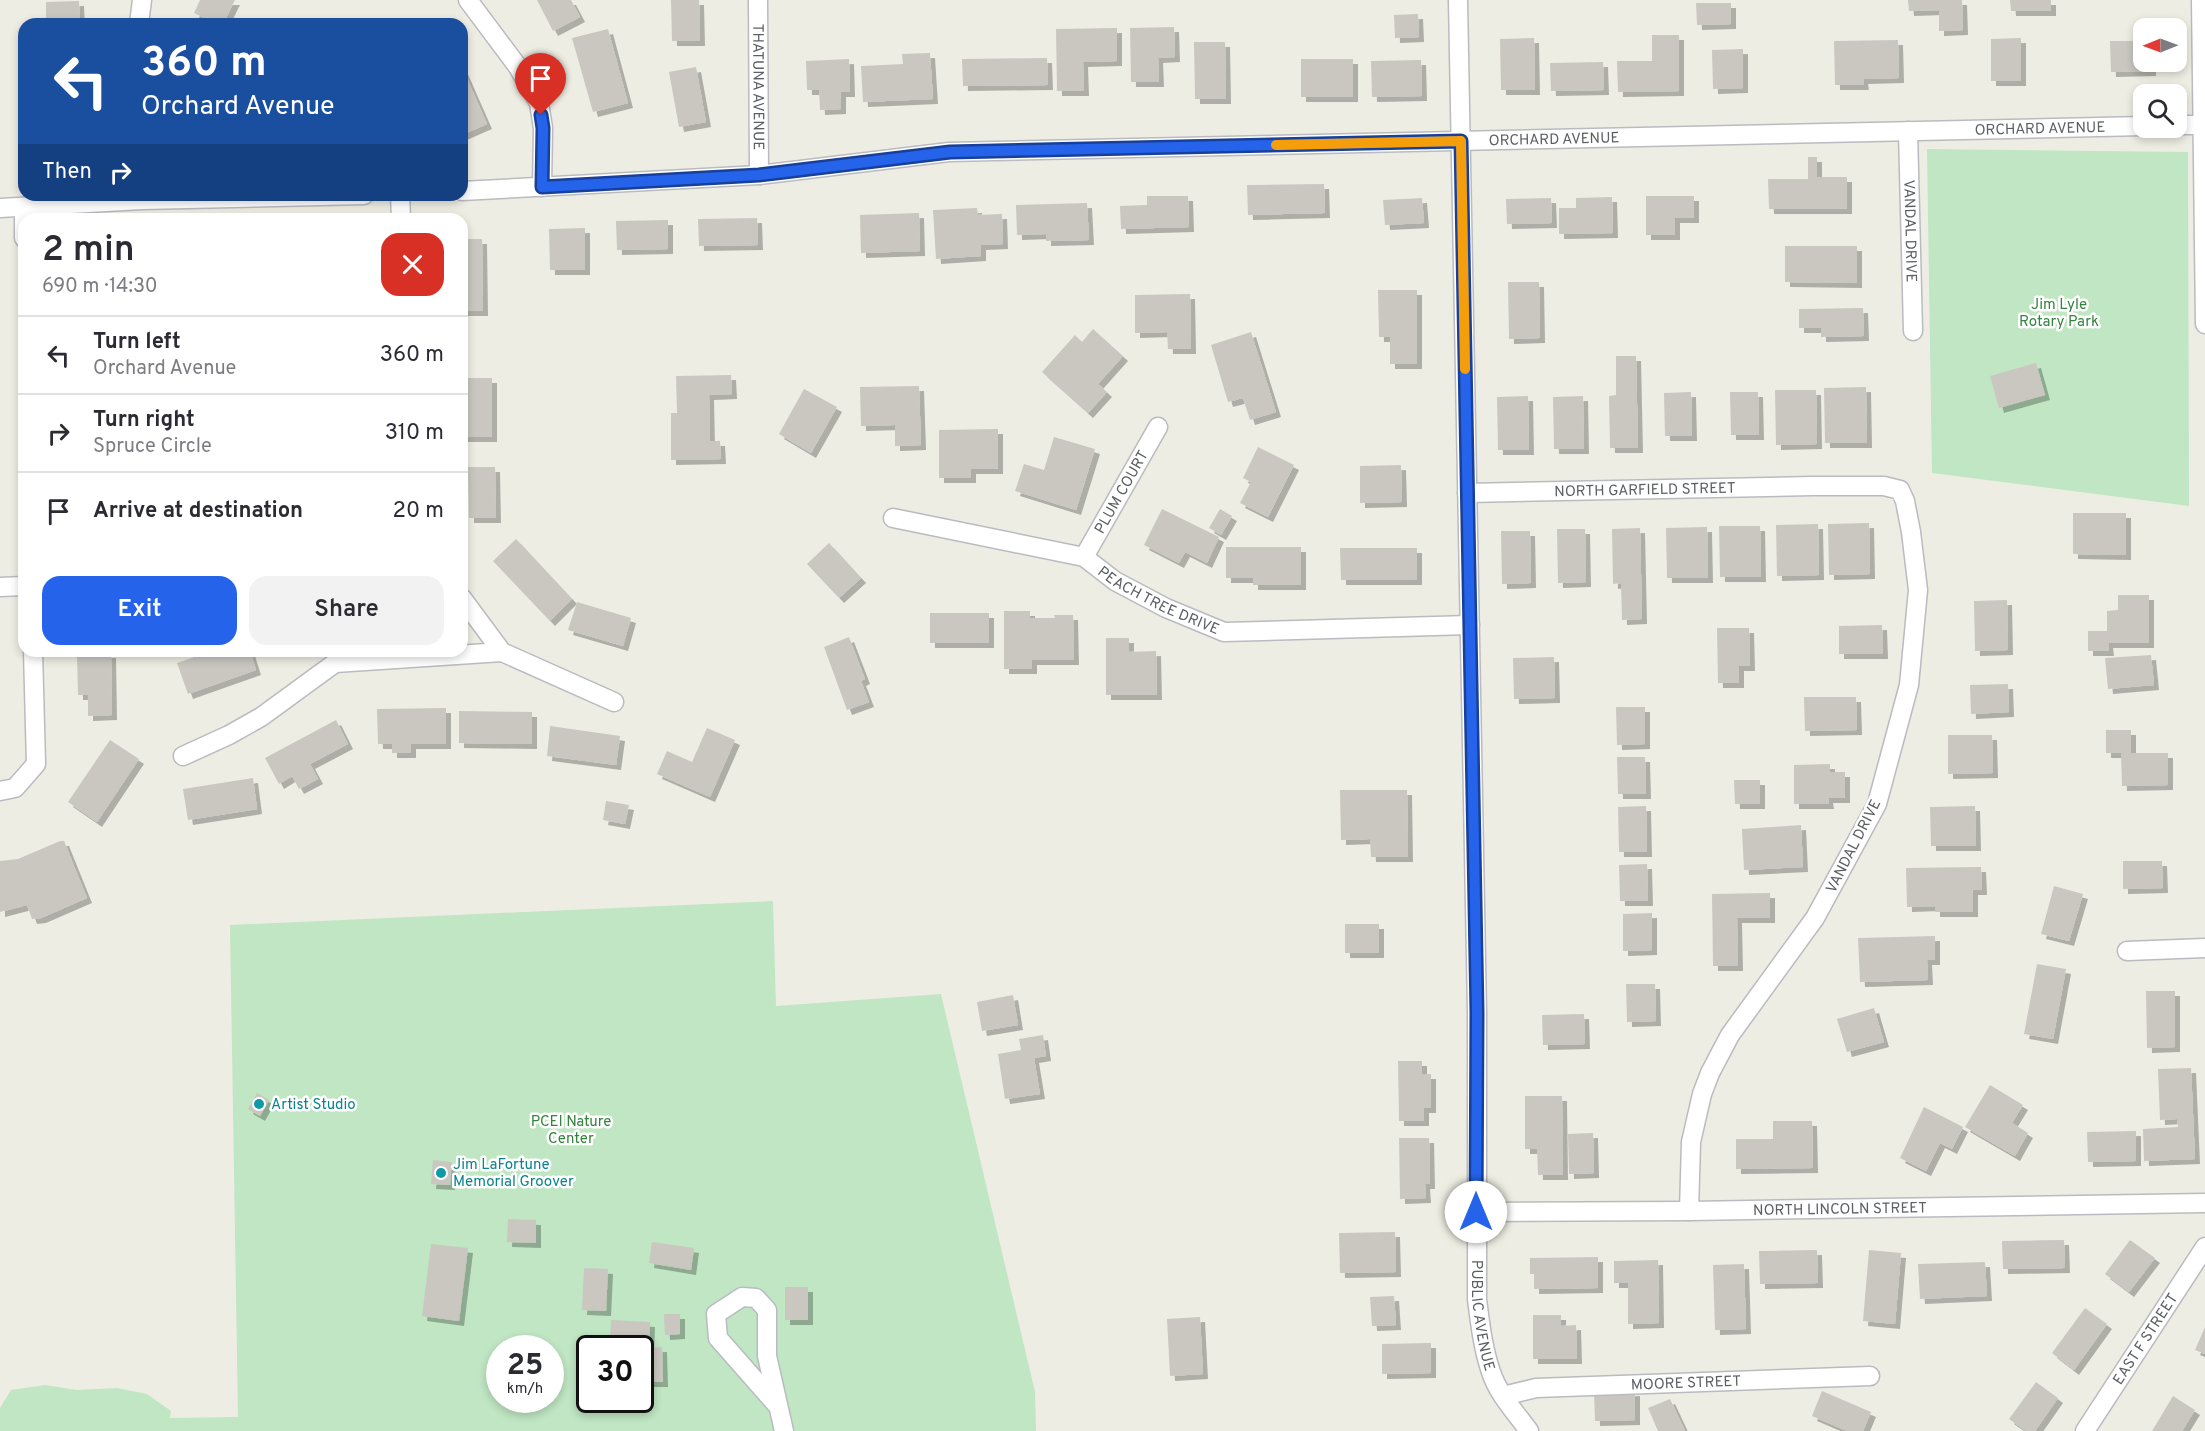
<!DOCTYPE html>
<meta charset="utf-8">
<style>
body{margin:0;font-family:Overpass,sans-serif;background:#f2f2f3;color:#2b2b33;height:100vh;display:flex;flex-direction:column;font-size:22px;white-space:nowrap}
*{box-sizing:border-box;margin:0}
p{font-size:20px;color:#7c7c81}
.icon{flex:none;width:33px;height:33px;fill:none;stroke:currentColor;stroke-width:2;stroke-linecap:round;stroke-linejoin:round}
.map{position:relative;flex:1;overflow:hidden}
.drawer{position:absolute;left:18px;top:213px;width:450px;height:444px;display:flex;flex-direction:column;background:#fff;border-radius:18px;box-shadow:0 3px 9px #0003}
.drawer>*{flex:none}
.top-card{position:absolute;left:18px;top:18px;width:450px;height:183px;border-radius:18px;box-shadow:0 3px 9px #0003;background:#1a4fa0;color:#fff;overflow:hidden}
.needle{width:39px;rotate:269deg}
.fabs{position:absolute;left:2133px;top:18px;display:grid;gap:12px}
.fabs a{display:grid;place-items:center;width:54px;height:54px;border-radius:12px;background:#fff;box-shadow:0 3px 9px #0003;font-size:30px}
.speed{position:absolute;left:486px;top:1335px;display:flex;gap:12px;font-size:30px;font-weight:700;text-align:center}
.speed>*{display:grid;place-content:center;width:78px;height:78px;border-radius:50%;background:#fff;box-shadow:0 3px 9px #0003;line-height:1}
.speed small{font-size:15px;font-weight:400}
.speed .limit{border:3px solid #111;border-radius:9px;background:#fff;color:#111}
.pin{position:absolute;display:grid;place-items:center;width:51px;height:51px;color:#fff;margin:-62px -26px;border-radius:50% 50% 50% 0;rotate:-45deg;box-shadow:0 0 6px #0007}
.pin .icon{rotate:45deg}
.me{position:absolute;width:66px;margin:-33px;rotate:0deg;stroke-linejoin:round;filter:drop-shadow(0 0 4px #0008)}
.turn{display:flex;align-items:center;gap:21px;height:126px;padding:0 24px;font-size:27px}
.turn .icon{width:78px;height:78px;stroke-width:2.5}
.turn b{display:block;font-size:42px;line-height:51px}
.then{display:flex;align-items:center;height:57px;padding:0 24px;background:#0003;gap:12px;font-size:22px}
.round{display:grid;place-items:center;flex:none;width:63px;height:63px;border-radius:18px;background:#f2f2f3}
.headline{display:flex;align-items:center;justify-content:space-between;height:102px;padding:0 24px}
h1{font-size:36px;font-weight:600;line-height:45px}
.primary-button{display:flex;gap:12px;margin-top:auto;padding:12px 24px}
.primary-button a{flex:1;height:69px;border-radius:18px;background:#2563eb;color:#fff;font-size:24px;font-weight:600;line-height:69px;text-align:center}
.primary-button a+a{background:#f2f2f3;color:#2b2b33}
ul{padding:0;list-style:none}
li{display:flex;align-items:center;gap:18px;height:78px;padding:0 24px;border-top:2px solid #e1e1e2}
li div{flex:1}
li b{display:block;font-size:22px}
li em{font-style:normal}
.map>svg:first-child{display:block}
.green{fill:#c0e6c3;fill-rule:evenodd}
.building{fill:#cac7c1;filter:url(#shadow)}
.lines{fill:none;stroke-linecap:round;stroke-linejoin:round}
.minor-casing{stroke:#b9bbc0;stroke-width:21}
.minor{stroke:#fff;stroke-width:18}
.route-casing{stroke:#184099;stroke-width:15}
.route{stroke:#2563eb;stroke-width:10}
.slow{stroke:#f59e0b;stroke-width:10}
.culture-dot{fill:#0f9aa8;stroke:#fff;stroke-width:2}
.labels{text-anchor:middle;stroke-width:5;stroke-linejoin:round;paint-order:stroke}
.street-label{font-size:15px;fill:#5c5f64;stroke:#fff}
.park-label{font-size:15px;fill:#34833e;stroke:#fff}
.culture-label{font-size:15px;fill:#0d838f;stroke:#fff;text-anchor:start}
</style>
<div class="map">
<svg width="2205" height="1431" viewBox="0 0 2205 1431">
<defs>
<filter id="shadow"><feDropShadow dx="5" dy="5" stdDeviation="0" flood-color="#0004"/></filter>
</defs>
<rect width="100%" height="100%" fill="#eeede3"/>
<g class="green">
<path d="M1927,149L2188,152L2189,506L1932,473Z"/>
<path d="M773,901L776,1006L941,994L1035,1392L1036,1431H0V1408L11,1390L45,1385L77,1390L117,1388L147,1394L171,1411L170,1418L238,1417L230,925ZM500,1348H550V1400H500ZM590,1348H640V1400H590Z"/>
</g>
<g class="building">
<path d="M200,0H235L223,24H217L194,13Z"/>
<path d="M537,0H571L580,17L553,31Z"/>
<path d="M671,0H699L700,41H672Z"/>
<path d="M1908,0H1962L1963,30L1939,31V10L1909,11Z"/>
<path d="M2010,0H2051V11H2011Z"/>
<path d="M79,1L80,24H46V2Z"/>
<path d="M1696,3H1731V24L1697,25Z"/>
<path d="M1418,14L1419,37L1395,38L1394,15Z"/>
<path d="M1174,27L1175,57L1158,58L1159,82H1131L1130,28Z"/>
<path d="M1117,28V61L1083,62L1084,91H1057L1056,29Z"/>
<path d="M608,29L628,103L593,112L572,38Z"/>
<path d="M1652,35H1679V91L1618,92L1617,61H1652Z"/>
<path d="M1534,38L1535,90H1501L1500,39Z"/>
<path d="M2021,38V81H1991V39Z"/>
<path d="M1898,40L1899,78L1863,79L1864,85H1835L1834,41Z"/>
<path d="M2110,41H2144V62H2151V71L2111,72Z"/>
<path d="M1194,42H1225L1226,99H1195Z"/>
<path d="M1743,49V88L1713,89L1712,50Z"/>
<path d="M930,53L933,99L863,102L861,66L903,64L902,54Z"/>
<path d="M1047,58L1048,85L963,86L962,59Z"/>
<path d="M849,59L850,92H841V109L820,110L819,90H807L806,61Z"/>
<rect x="1301" y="59" width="52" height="38"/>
<path d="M1421,60L1422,96L1372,97L1371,61Z"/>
<path d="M1603,62L1604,90L1551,91L1550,63Z"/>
<path d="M462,67L487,124L462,135Z"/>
<path d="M696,67L706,122L679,127L669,72Z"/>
<path d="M1808,157H1817V177H1847V209H1769L1768,179H1808Z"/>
<path d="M1324,184L1325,213L1248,215L1247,185Z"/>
<path d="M1147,196H1188L1189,227L1121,229L1120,206L1147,205Z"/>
<path d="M1646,196H1694V218H1675V235H1646Z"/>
<path d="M1612,197L1613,233L1559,234V208H1576V198Z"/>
<path d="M1422,198L1424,223L1385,225L1383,200Z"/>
<path d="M1551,198L1552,223L1507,224L1506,199Z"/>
<path d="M1087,203L1089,240L1046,241V234L1017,235L1016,205Z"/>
<path d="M977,208L978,215L1002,214L1003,244L981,245V256L936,259L933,210Z"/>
<path d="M919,213L920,251L861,253L860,215Z"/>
<path d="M757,218L758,245L699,246L698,219Z"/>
<path d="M668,220V249L617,250L616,221Z"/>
<path d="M585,228V270H550L549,229Z"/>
<path d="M462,239H482L483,311H462Z"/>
<path d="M1785,246H1857V283L1785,282Z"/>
<path d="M1508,282H1539L1540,338L1509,339Z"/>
<path d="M1378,290H1417V364H1390V337H1379Z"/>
<path d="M1190,294L1191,349H1168L1167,332L1135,333V295Z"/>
<path d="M1863,308L1864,336L1821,337V328H1799V309Z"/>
<path d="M1093,329L1123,356L1098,384L1107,392L1088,413L1042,372L1075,335L1082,342Z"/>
<path d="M1251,332L1276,412L1250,420L1243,398L1228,402L1211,345Z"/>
<path d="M1616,356H1636L1638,448H1610L1609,396L1616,395Z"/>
<path d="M2036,363L2045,395L1999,408L1990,376Z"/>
<path d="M731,375L732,394L709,395L710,441H720L721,459L671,460V413H677L676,376Z"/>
<rect x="462" y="378" width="30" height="59"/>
<path d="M919,386L921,445L895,446V425L861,426L860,387Z"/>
<path d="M1866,387L1867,443H1825L1824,388Z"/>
<path d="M804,389L837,407L811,453L779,434Z"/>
<path d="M1775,390H1816L1817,444L1776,445Z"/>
<path d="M1691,392L1692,436H1665L1664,393Z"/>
<path d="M1730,392H1758L1759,435H1731Z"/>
<path d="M1528,396L1529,450H1498L1497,397Z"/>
<path d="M1583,396L1584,449H1554L1553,397Z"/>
<path d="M998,429V469H971V478H939V430Z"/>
<path d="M1054,437L1095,449L1076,510L1015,491L1024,464L1044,470Z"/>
<path d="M1258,447L1294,465L1268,517L1240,503L1251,482L1243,478Z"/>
<path d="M1401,465L1402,502L1360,503V466Z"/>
<path d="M468,467H495L496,518H469Z"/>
<path d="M1162,509L1219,537L1207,563L1185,552L1179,563L1144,545Z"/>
<path d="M1220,509L1232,516L1221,535L1209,528Z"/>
<path d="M2073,513H2126V555L2073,554Z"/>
<path d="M1869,523L1870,574L1829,575L1828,524Z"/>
<path d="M1818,524L1819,575L1777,576L1776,525Z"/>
<path d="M1719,526H1760L1761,577H1720Z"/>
<path d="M1707,527L1708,578H1667L1666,528Z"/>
<path d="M1640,528L1642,619L1622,620L1621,583L1613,584L1612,529Z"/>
<path d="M1557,529H1585L1586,582L1558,583Z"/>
<path d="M1501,531H1530L1531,583L1502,584Z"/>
<path d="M516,539L572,599L550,621L493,561Z"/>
<path d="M829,543L861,578L839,598L807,564Z"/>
<path d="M1226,547H1301V585H1253V578H1226Z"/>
<path d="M1340,548H1417V580H1341Z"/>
<path d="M2118,595H2149V643H2108L2109,651H2088V631H2107V611L2118,610Z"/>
<path d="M2007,600L2008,650L1975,651L1974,601Z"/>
<path d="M577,602L631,618L623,646L568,630Z"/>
<path d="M1004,611H1030V618H1055L1054,615H1073L1074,660H1032V669H1004Z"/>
<rect x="930" y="613" width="59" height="30"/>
<path d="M1882,625L1883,654H1839V626Z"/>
<path d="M1717,628H1749L1750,666H1739V683H1718Z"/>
<path d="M849,637L865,679L861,681L869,702L847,710L824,647Z"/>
<path d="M1106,638H1129V652L1156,651L1157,695H1106Z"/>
<path d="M212,651H250L256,670L188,694L177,663Z"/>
<path d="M111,653L112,715L88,716V695H78L77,654Z"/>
<path d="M2151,655L2154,685L2108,689L2105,658Z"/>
<path d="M1554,657L1555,698L1514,699L1513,658Z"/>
<path d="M2008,684L2009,712L1971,714L1970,685Z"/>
<path d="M1804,697H1856L1857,730L1805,731Z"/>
<path d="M1616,707H1645V744L1617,745Z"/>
<path d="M446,708V744H411V753H392V744H378L377,709Z"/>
<path d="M459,711L532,712V744L459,743Z"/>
<path d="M336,720L348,744L310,764L318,779L299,789L292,776L279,784L265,758Z"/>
<path d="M550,726L620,736L616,765L547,756Z"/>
<path d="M707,728L735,740L710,797L657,774L667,751L692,762Z"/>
<path d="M2106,730H2131V753H2168V785L2122,786L2121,753H2106Z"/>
<path d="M1948,735H1992L1993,773L1948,774Z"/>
<path d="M110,740L139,759L97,822L68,802Z"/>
<path d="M1617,757H1645L1646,794H1618Z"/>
<path d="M1830,764V772H1845V798H1828L1829,804H1794V765Z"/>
<path d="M253,778L257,809L188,820L183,789Z"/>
<path d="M1734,780H1760V804H1735Z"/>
<path d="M1340,790H1407L1408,857H1371L1370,839L1341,840Z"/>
<path d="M606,801L629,805L625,824L603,820Z"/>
<path d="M1646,806L1647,852H1619L1618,807Z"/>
<path d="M1975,806L1976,846H1931L1930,807Z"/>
<path d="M1801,825L1803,867L1744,870L1742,829Z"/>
<path d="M60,841H64L87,898L41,918L32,919L27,905L0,912V861L18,859Z"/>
<path d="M2123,861H2162L2163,888L2123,889Z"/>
<path d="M1647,864L1648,901H1620L1619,865Z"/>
<path d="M1981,867L1982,890H1973V912H1935V906L1907,907L1906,868Z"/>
<path d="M2054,886L2083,894L2069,941L2041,934Z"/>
<path d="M1770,893V918H1737L1738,966H1713L1712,894Z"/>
<path d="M1652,913V950L1623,951V914Z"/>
<rect x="1345" y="924" width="34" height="29"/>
<path d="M1935,936V960H1927L1928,980L1860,982L1858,938Z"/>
<path d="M2037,964L2066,969L2053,1039L2024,1034Z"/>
<path d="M1626,984H1655L1656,1021L1627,1022Z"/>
<path d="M2146,991H2175V1047L2147,1048Z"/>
<path d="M1013,995L1018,1025L982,1031L977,1002Z"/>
<path d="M1874,1008L1884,1042L1847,1052L1837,1019Z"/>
<path d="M1584,1014L1585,1044L1543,1045L1542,1015Z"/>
<path d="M1043,1035L1046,1056L1034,1058L1040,1094L1005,1099L998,1054L1021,1050L1019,1039Z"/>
<path d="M1398,1061H1422V1074H1431V1108H1424V1121H1399Z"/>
<path d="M2191,1068L2195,1159L2144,1161L2143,1129L2178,1127L2177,1119L2160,1120L2158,1069Z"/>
<path d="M1990,1085L2023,1105L2012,1123L2028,1133L2015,1156L1965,1127Z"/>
<path d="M257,1093L269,1100L260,1116L248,1109Z"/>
<path d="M1525,1096H1562L1563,1175H1538L1537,1149H1525Z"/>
<path d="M1924,1107L1963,1127L1952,1149L1940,1143L1926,1171L1900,1158Z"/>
<path d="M1773,1121H1812L1813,1168L1736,1169V1139H1773Z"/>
<path d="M2136,1131V1161L2088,1162L2087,1132Z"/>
<path d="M1593,1133L1594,1173L1569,1174L1568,1134Z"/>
<path d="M1399,1138H1429L1430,1184H1425L1426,1198L1400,1199Z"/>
<path d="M433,1160L452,1162L450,1185L431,1184Z"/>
<path d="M508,1219L536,1220V1243L507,1242Z"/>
<path d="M1395,1232L1396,1272L1340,1273L1339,1233Z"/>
<path d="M2064,1240L2065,1268L2003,1269L2002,1241Z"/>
<path d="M2130,1240L2155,1258L2129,1292L2105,1274Z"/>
<path d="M652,1242L694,1248L691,1270L649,1263Z"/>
<path d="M431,1244L468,1248L459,1321L422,1316Z"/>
<path d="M1817,1250L1818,1283L1760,1284L1759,1251Z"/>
<path d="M1869,1250L1901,1253L1895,1324L1863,1321Z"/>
<path d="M1598,1257V1288L1534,1289V1274H1530V1258Z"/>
<path d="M1658,1260L1659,1323L1628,1324V1283H1614V1261Z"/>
<path d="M1985,1262L1987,1296L1920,1299L1918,1264Z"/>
<path d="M1744,1264L1746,1329L1715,1330L1713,1265Z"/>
<path d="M584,1268L608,1269L606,1311L582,1310Z"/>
<rect x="785" y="1287" width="23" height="33"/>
<path d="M1394,1296L1396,1325L1372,1326L1370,1297Z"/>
<path d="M2085,1308L2107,1324L2074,1370L2052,1353Z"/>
<path d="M664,1314H680V1334L665,1335Z"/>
<path d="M1533,1315H1561V1326L1576,1325L1577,1359H1533Z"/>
<path d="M1200,1317L1203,1374L1170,1376L1167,1319Z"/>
<path d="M611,1320L650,1322L649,1345L610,1342Z"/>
<path d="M2205,1327V1354L2195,1350Z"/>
<path d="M1431,1343V1373L1382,1374V1344Z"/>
<path d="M662,1347L663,1382H640V1348Z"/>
<path d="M2036,1382L2058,1398L2035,1431H2026L2009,1419Z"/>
<path d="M1635,1391V1420L1595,1421L1594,1392Z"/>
<path d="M1822,1391L1871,1412L1863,1431H1847L1812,1416Z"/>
<path d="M2173,1396L2195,1410L2182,1431H2152Z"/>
<path d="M1670,1399L1685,1431H1658L1648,1408Z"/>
</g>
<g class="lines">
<defs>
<g id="minor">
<path d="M468,0L518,67L539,103L543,128L542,187"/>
<path id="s1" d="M758,0L759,175"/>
<path id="s2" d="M1458,0L1477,1012V1299C1480,1323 1483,1349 1491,1372C1498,1394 1516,1413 1529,1431"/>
<path d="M2201,0L2205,324"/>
<path d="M139,24L142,0"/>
<path d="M2176,125H2201"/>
<path id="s3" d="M1908,131L1913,331"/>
<path id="s4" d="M462,191L759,175L949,152L2144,126"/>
<path d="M400,195L401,219"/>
<path d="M0,208L142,200L364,195"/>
<path d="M24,238V207"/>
<path id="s5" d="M1467,493L1812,486H1884L1900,490L1905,501L1911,532L1918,590L1909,685L1877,804L1815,918L1730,1035L1710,1073L1702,1094L1691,1142L1689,1211"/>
<path id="s6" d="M893,518L1084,557L1115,581L1166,608L1224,632L1470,625"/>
<path id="s7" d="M1084,557L1158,427"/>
<path d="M0,587L24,586"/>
<path d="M462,598L502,652L614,702"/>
<path d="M335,663L502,652"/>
<path d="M183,756L229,735L261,717L335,663L342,651"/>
<path d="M0,791L15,788L36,764L33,651"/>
<path d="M2127,951L2205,948"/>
<path id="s8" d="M1476,1212L1689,1211L2205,1203"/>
<path id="s9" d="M1503,1396L1536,1388L1870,1376"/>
<path d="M776,1404L718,1338L716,1314L742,1297L756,1298L767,1310V1356L784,1431"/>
<path id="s10" d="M2085,1431L2205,1247"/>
</g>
</defs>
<use href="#minor" class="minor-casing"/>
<use href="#minor" class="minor"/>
</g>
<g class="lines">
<defs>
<path id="route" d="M541,115L543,128L542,187L759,175L950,152L1461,141L1477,1012L1476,1212"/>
</defs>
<use href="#route" class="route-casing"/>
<use href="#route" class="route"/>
<path class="slow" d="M1276,145L1461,141L1465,369"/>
</g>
<g class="culture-dot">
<circle cx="259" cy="1104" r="6"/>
<circle cx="441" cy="1173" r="6"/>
</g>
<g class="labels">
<g class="street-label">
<text dy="5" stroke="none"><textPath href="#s1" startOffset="87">THATUNA AVENUE</textPath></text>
<text dy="5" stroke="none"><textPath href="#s4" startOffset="1580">ORCHARD AVENUE</textPath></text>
<text dy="5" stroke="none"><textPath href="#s4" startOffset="1094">ORCHARD AVENUE</textPath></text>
<text dy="5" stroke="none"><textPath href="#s3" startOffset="100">VANDAL DRIVE</textPath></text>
<text dy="5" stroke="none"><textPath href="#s5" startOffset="178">NORTH GARFIELD STREET</textPath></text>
<text dy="5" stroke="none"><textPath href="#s7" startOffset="75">PLUM COURT</textPath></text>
<text dy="5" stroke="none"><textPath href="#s6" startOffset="282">PEACH TREE DRIVE</textPath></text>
<text transform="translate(1853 846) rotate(-63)" y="5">VANDAL DRIVE</text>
<text dy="5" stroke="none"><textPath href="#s8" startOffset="364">NORTH LINCOLN STREET</textPath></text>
<text dy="5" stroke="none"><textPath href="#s2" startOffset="1316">PUBLIC AVENUE</textPath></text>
<text dy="5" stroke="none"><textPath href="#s10" startOffset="110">EAST F STREET</textPath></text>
<text dy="5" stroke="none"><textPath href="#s9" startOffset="184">MOORE STREET</textPath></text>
</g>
<g class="park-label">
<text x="2059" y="309">Jim Lyle<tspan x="2059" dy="17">Rotary Park</tspan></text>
<text x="571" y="1126">PCEI Nature<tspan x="571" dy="17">Center</tspan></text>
</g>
<g class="culture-label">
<text x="271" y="1109">Artist Studio</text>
<text x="453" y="1169">Jim LaFortune<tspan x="453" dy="17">Memorial Groover</tspan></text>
</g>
</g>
</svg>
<div class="fabs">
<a><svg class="needle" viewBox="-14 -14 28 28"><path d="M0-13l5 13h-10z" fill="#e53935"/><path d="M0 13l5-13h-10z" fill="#7c7c81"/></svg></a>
<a><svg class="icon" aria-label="search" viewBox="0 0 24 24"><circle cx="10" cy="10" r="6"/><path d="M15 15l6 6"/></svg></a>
</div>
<div class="speed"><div>25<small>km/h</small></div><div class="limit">30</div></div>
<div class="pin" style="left:541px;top:115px;background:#d93025"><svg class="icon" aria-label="arrive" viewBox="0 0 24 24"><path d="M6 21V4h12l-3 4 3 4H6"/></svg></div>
<svg class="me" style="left:1476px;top:1212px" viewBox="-20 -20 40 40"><circle r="19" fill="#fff"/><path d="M0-13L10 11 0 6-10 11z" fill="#2563eb"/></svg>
<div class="top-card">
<div class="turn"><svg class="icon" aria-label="left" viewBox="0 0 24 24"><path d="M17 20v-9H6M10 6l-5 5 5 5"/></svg><div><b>360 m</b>Orchard Avenue</div></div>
<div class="then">Then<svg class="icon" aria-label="right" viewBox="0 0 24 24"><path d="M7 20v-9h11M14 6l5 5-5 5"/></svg></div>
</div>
<section class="drawer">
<div class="headline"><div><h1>2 min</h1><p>690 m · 14:30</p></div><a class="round" style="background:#d93025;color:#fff"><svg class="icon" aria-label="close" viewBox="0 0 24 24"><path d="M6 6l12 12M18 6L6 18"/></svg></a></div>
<ul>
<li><svg class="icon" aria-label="left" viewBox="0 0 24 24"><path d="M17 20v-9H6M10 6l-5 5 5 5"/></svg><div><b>Turn left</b><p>Orchard Avenue</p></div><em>360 m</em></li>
<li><svg class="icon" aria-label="right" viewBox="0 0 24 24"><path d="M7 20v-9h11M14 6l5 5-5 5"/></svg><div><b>Turn right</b><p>Spruce Circle</p></div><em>310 m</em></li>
<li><svg class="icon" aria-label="arrive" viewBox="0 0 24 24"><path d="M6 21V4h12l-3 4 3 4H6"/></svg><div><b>Arrive at destination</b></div><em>20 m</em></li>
</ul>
<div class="primary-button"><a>Exit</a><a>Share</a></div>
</section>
</div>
